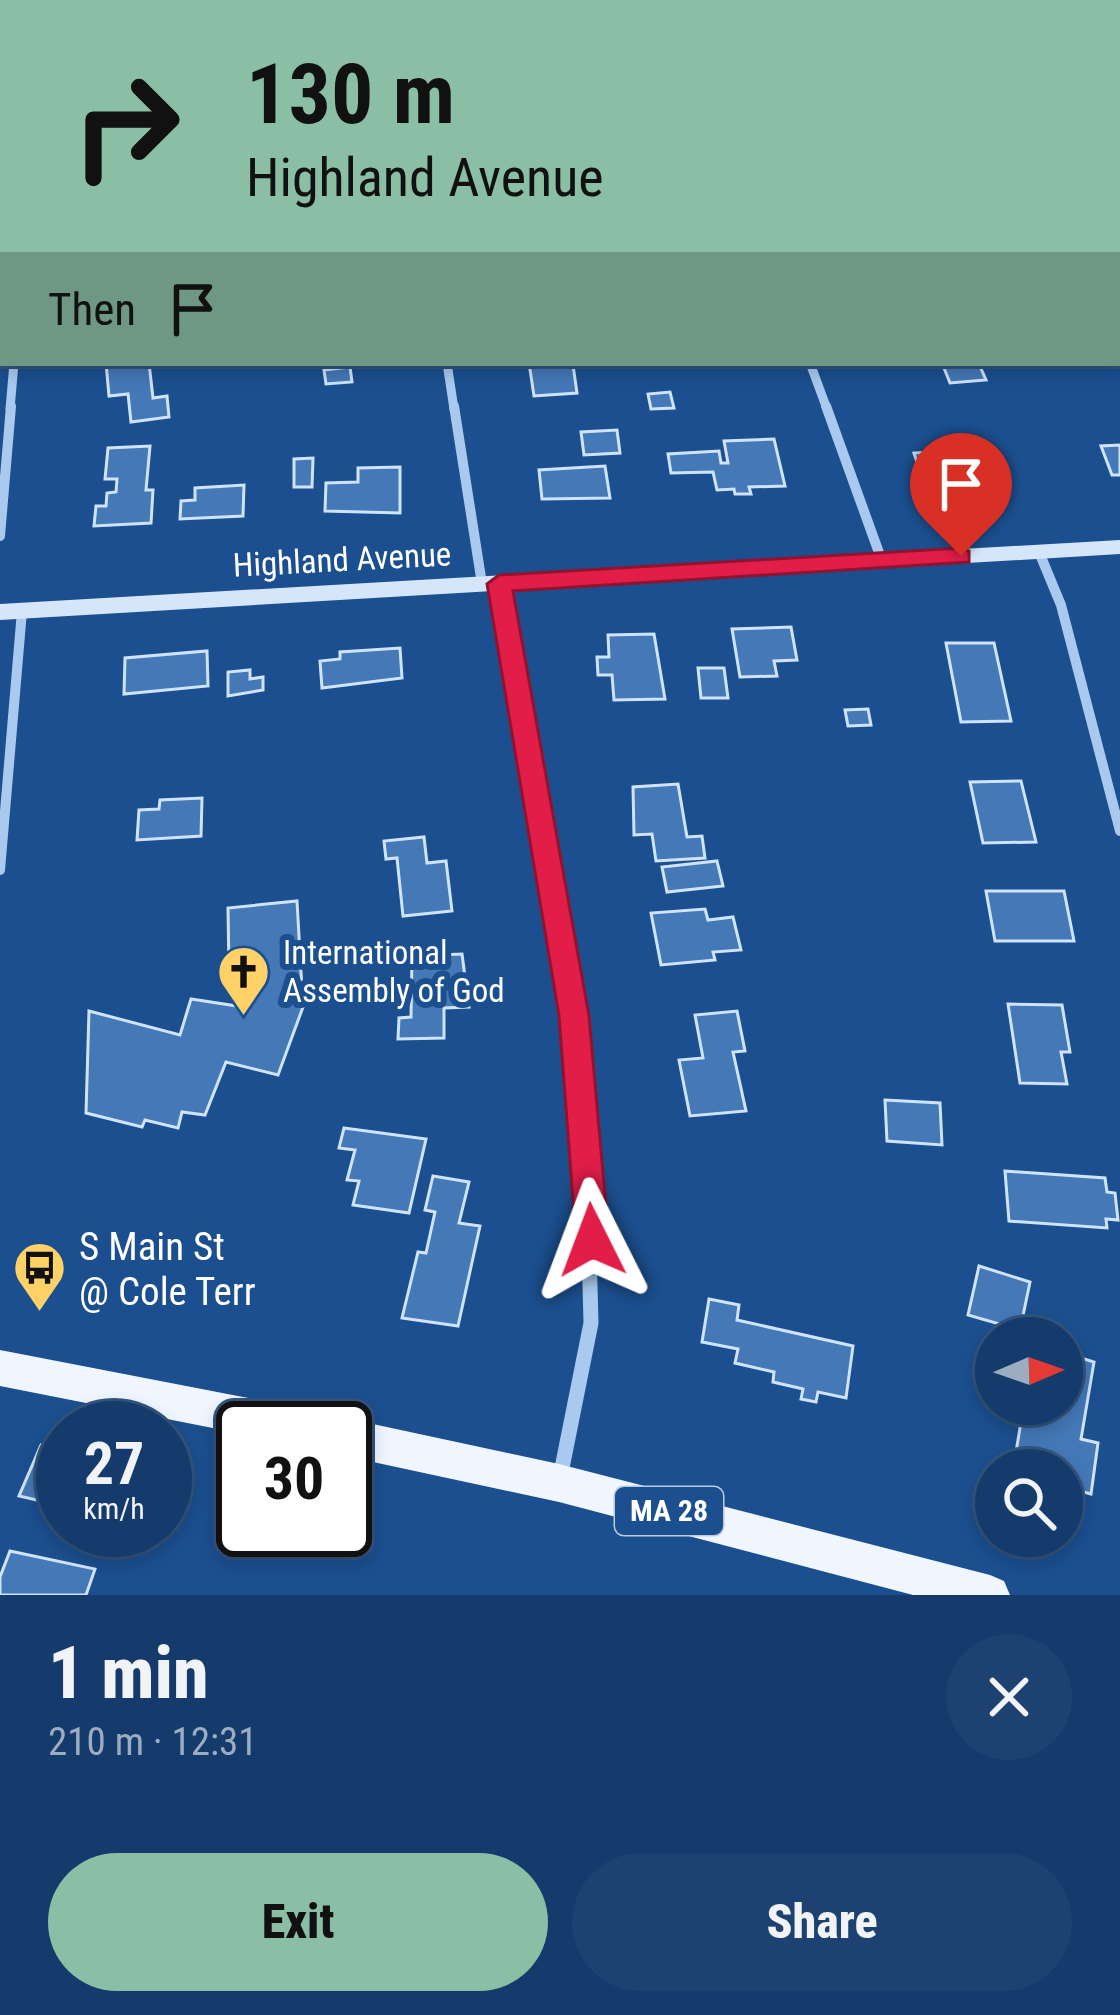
<!DOCTYPE html>
<meta charset="utf-8">
<style>
body{margin:0;font-family:"Roboto Condensed",sans-serif;background:#1d4271;color:#f1f3f6;height:100vh;display:flex;flex-direction:column;font-size:45px;white-space:nowrap}
*{box-sizing:border-box;margin:0}
p{font-size:39px;color:#9dadc1}
.icon{flex:none;width:66px;height:66px;fill:none;stroke:currentColor;stroke-width:2;stroke-linecap:round;stroke-linejoin:round}
.map{position:relative;height:1595px;overflow:hidden}
.side{display:flex;flex-direction:column;background:#143b6b;flex:1}
.side>*{flex:none}
.top-card{position:absolute;left:0px;top:0px;width:1122px;height:366px;box-shadow:0 6px 18px #0003,0 0 0 3px #33557e;background:#8abfa5;color:#111;overflow:hidden}
.needle{width:78px;rotate:88deg}
.controls{position:absolute;left:975px;top:1317px;display:grid;gap:24px}
.controls a{display:grid;place-items:center;width:108px;height:108px;border-radius:50%;background:#143b6b;box-shadow:0 6px 18px #0003,0 0 0 3px #33557e;font-size:60px}
.speed{position:absolute;left:36px;top:1401px;display:flex;gap:24px;font-size:60px;font-weight:700;text-align:center}
.speed>*{display:grid;place-content:center;width:156px;height:156px;border-radius:50%;background:#143b6b;box-shadow:0 6px 18px #0003,0 0 0 3px #33557e;line-height:1}
.speed small{font-size:30px;font-weight:400}
.speed .limit{border:6px solid #111;border-radius:18px;background:#fff;color:#111}
.pin{position:absolute;display:grid;place-items:center;width:102px;height:102px;color:#fff;margin:-123px -51px;border-radius:50% 50% 50% 0;rotate:-45deg;box-shadow:0 0 12px #0007}
.pin .icon{rotate:45deg}
.me{position:absolute;width:132px;margin:-66px;rotate:357deg;stroke-linejoin:round;filter:drop-shadow(0 0 9px #0008)}
.turn{display:flex;align-items:center;gap:42px;height:252px;padding:0 48px;font-size:54px}
.turn .icon{width:156px;height:156px;stroke-width:2.5}
.turn b{display:block;font-size:84px;line-height:102px}
.then{display:flex;align-items:center;height:114px;padding:0 48px;background:#0003;gap:24px;font-size:45px}
.round{display:grid;place-items:center;flex:none;width:126px;height:126px;border-radius:63px;background:#1d4271}
.head{display:flex;align-items:center;justify-content:space-between;height:204px;padding:0 48px}
h1{font-size:72px;font-weight:800;line-height:90px}
.button{display:flex;gap:24px;margin-top:auto;padding:24px 48px}
.button a{flex:1;height:138px;border-radius:72px;background:#8abfa5;color:#111;font-size:48px;font-weight:800;line-height:138px;text-align:center}
.button a+a{background:#1d4271;color:#f1f3f6}
.map>svg:first-child{display:block}
.building{fill:#4478b7;stroke:#cfe3fa;stroke-width:3}
.lines{fill:none;stroke-linecap:round;stroke-linejoin:round}
.street-far2{stroke:#a9c9ee;stroke-width:9}
.street-far1{stroke:#a9c9ee;stroke-width:10}
.street{stroke:#a9c9ee;stroke-width:15}
.secondary{fill:#d6e6fa;fill-rule:evenodd}
.primary{fill:#f0f6ff;fill-rule:evenodd}
.route{fill:#e11d48;stroke:#92132f;stroke-width:3}
.labels{text-anchor:middle;stroke-width:12;stroke-linejoin:round;paint-order:stroke}
.shield{fill:#1b4f8f;stroke:#bbcadd;stroke-width:3}
.shield-label{font-size:30px;font-weight:bold;fill:#fff}
.street-label{font-size:33px;fill:#fff;stroke:#1b4f8f}
.poi-label{font-size:33px;fill:#fff;stroke:#1b4f8f;text-anchor:start}
.near-poi-label{font-size:39px;fill:#fff;stroke:#1b4f8f;text-anchor:start}
</style>
<div class="map">
<svg width="1120" height="1595" viewBox="0 0 1120 1595">
<rect width="100%" height="100%" fill="#1b4f8f"/>
<g class="building">
<path d="M106,363H149L153,398L167,396L169,417L131,422L128,394L109,396Z"/>
<path d="M529,363H586L573,365L577,393L534,396Z"/>
<path d="M942,363H987L979,364L986,380L950,383Z"/>
<path d="M350,367L352,382L326,384L324,370Z"/>
<path d="M670,392L674,408L651,409L648,394Z"/>
<path d="M617,430L620,453L584,455L581,432Z"/>
<path d="M774,439L785,486L749,487L751,494H735L734,489L717,490L713,472L671,473L668,454L719,451L721,463H728L724,441Z"/>
<path d="M1120,445V475H1112L1101,446Z"/>
<path d="M150,446L146,490H153L151,523L94,526L96,506H106L107,493L116,492L117,479H105L108,448Z"/>
<path d="M984,448L995,476L923,481L914,453Z"/>
<path d="M313,458L312,487H294V459Z"/>
<path d="M605,466L610,498L542,499L539,470Z"/>
<path d="M400,467V513L325,511L326,483L358,482V468Z"/>
<path d="M244,485L243,516L180,519L181,501L195,500V488Z"/>
<path d="M791,627L797,660L774,661L777,676L740,677L732,629Z"/>
<path d="M654,634L665,699L614,700L612,675H598L597,657H609L608,635Z"/>
<path d="M946,643H994L1011,721L961,722Z"/>
<path d="M400,648L402,678L322,688L320,661L340,659V652Z"/>
<path d="M207,651L208,686L124,694L125,658Z"/>
<path d="M698,668H724L728,698H701Z"/>
<path d="M250,670V679L263,677V690L228,696V672Z"/>
<path d="M868,709L871,725L848,726L845,710Z"/>
<path d="M1021,781L1036,842L983,843L970,782Z"/>
<path d="M678,784L687,837L702,836L705,858L656,861L652,834L634,835L633,787Z"/>
<path d="M202,798L201,836L137,840L139,810L159,809L160,800Z"/>
<path d="M424,837L427,863L446,861L452,911L403,916L397,858L386,859L384,841Z"/>
<path d="M717,861L723,886L667,892L662,867Z"/>
<path d="M986,891H1064L1074,941H995Z"/>
<path d="M297,901L303,1007L278,1075L226,1062L205,1115L182,1112L178,1128L145,1120L142,1127L86,1113L89,1011L180,1035L191,999L237,1006L241,969L229,971L228,908Z"/>
<path d="M705,909L708,920L733,917L741,950L713,952L715,960L661,965L651,913Z"/>
<path d="M462,954L469,1007L444,1008V1038L398,1039L399,1018L411,1017L412,956Z"/>
<path d="M1008,1004L1062,1005L1070,1052H1061L1067,1084L1020,1083Z"/>
<path d="M737,1011L745,1051L733,1052L746,1111L690,1116L679,1060L703,1058L695,1015Z"/>
<path d="M885,1100L940,1103L942,1145L887,1141Z"/>
<path d="M344,1128L426,1139L409,1213L353,1205L359,1181L347,1180L355,1150L339,1148Z"/>
<path d="M1005,1171L1105,1178L1107,1192L1115,1193L1118,1220L1106,1219L1107,1228L1009,1221Z"/>
<path d="M433,1176L469,1182L459,1223L480,1226L458,1326L402,1318L418,1252L426,1253L435,1212L425,1210Z"/>
<path d="M979,1266L1030,1282L1020,1330L968,1315Z"/>
<path d="M709,1299L739,1305L737,1320L853,1346L846,1398L818,1392L816,1402L801,1399L803,1389L773,1382L774,1372L735,1363L738,1349L702,1342Z"/>
<path d="M1062,1352L1094,1362L1081,1439L1098,1443L1091,1494L1062,1486V1470H1013L1024,1404H1062Z"/>
<path d="M41,1445L63,1450V1506L19,1496Z"/>
<path d="M10,1551L95,1569L86,1595H0V1577Z"/>
</g>
<g class="lines">
<g class="street-far2">
<path d="M447,363L454,409"/>
<path d="M810,363L827,409"/>
<path d="M10,409L14,363"/>
</g>
<g class="street-far1">
<path d="M454,406L482,584"/>
<path d="M826,406L882,561"/>
<path d="M0,536L11,406"/>
<path d="M1039,552L1061,605L1120,831"/>
<path d="M499,583L559,930"/>
<path d="M0,870L22,611"/>
</g>
<path class="street" d="M559,927L574,1015L586,1138L591,1323L560,1478"/>
<path class="secondary" d="M1120,540V554L0,620V604Z"/>
<g class="primary">
<path d="M0,1350L305,1409L319,1415L324,1428H243V1434L0,1386Z"/>
<path d="M345,1418L559,1464L990,1575L1004,1581L1010,1595H913L559,1502L345,1456V1428H330Z"/>
</g>
</g>
<path class="route" d="M961,548L969,551V562L513,591L589,1016L609,1240L604,1250L592,1254L581,1250L576,1240L559,1016L487,584L499,575Z"/>
<defs>
<symbol id="church-pin" viewBox="-11 -11 22 30"><path d="M0 17L-7.5 6A9.5 9.5 0 1 1 7.5 6Z" fill="#ffd166" stroke="#1b4f8f"/><path d="M-1.2-6h2.4v3.5h3.3v2.4h-3.3V6h-2.4V-.1h-3.3v-2.4h3.3Z" fill="#111"/></symbol>
<symbol id="bus-pin" viewBox="-11 -11 22 30"><path d="M0 17L-7.5 6A9.5 9.5 0 1 1 7.5 6Z" fill="#ffd166" stroke="#1b4f8f"/><path d="M-5-6H5V4H4V6H2V4H-2V6H-4V4H-5ZM-3.5-4V0h7V-4ZM-3.5 1.2v1.5H-2V1.2ZM2 1.2v1.5H3.5V1.2Z" fill="#111"/></symbol>
</defs>
<g fill-rule="evenodd">
<use href="#church-pin" x="214" y="942" width="59" height="81"/>
<use href="#bus-pin" x="10" y="1238" width="59" height="81"/>
</g>
<g class="labels">
<rect class="shield" x="615" y="1487" width="108" height="48" rx="9"/>
<g class="shield-label">
<text x="669" y="1521">MA 28</text>
</g>
<g class="street-label">
<text transform="translate(342 559) rotate(-3)" y="12">Highland Avenue</text>
</g>
<g class="poi-label">
<text x="283" y="964">International<tspan x="283" dy="38">Assembly of God</tspan></text>
</g>
<g class="near-poi-label">
<text x="79" y="1260">S Main St<tspan x="79" dy="45">@ Cole Terr</tspan></text>
</g>
</g>
</svg>
<div class="controls">
<a><svg class="needle" viewBox="-14 -14 28 28"><path d="M0-13l5 13h-10z" fill="#e53935"/><path d="M0 13l5-13h-10z" fill="#9dadc1"/></svg></a>
<a><svg class="icon" aria-label="search" viewBox="0 0 24 24"><circle cx="10" cy="10" r="6"/><path d="M15 15l6 6"/></svg></a>
</div>
<div class="speed"><div>27<small>km/h</small></div><div class="limit">30</div></div>
<div class="pin" style="left:961px;top:556px;background:#d93025"><svg class="icon" aria-label="arrive" viewBox="0 0 24 24"><path d="M6 21V4h12l-3 4 3 4H6"/></svg></div>
<svg class="me" style="left:592px;top:1240px" viewBox="-20 -20 40 40"><path d="M0-17L14 15 0 8-14 15z" fill="#e11d48" stroke="#fff" stroke-width="4"/></svg>
<div class="top-card">
<div class="turn"><svg class="icon" aria-label="right" viewBox="0 0 24 24"><path d="M7 20v-9h11M14 6l5 5-5 5"/></svg><div><b>130 m</b>Highland Avenue</div></div>
<div class="then">Then<svg class="icon" aria-label="arrive" viewBox="0 0 24 24"><path d="M6 21V4h12l-3 4 3 4H6"/></svg></div>
</div>
</div>
<section class="side">
<div class="head"><div><h1>1 min</h1><p>210 m · 12:31</p></div><a class="round"><svg class="icon" aria-label="close" viewBox="0 0 24 24"><path d="M6 6l12 12M18 6L6 18"/></svg></a></div>
<div class="button"><a>Exit</a><a>Share</a></div>
</section>
